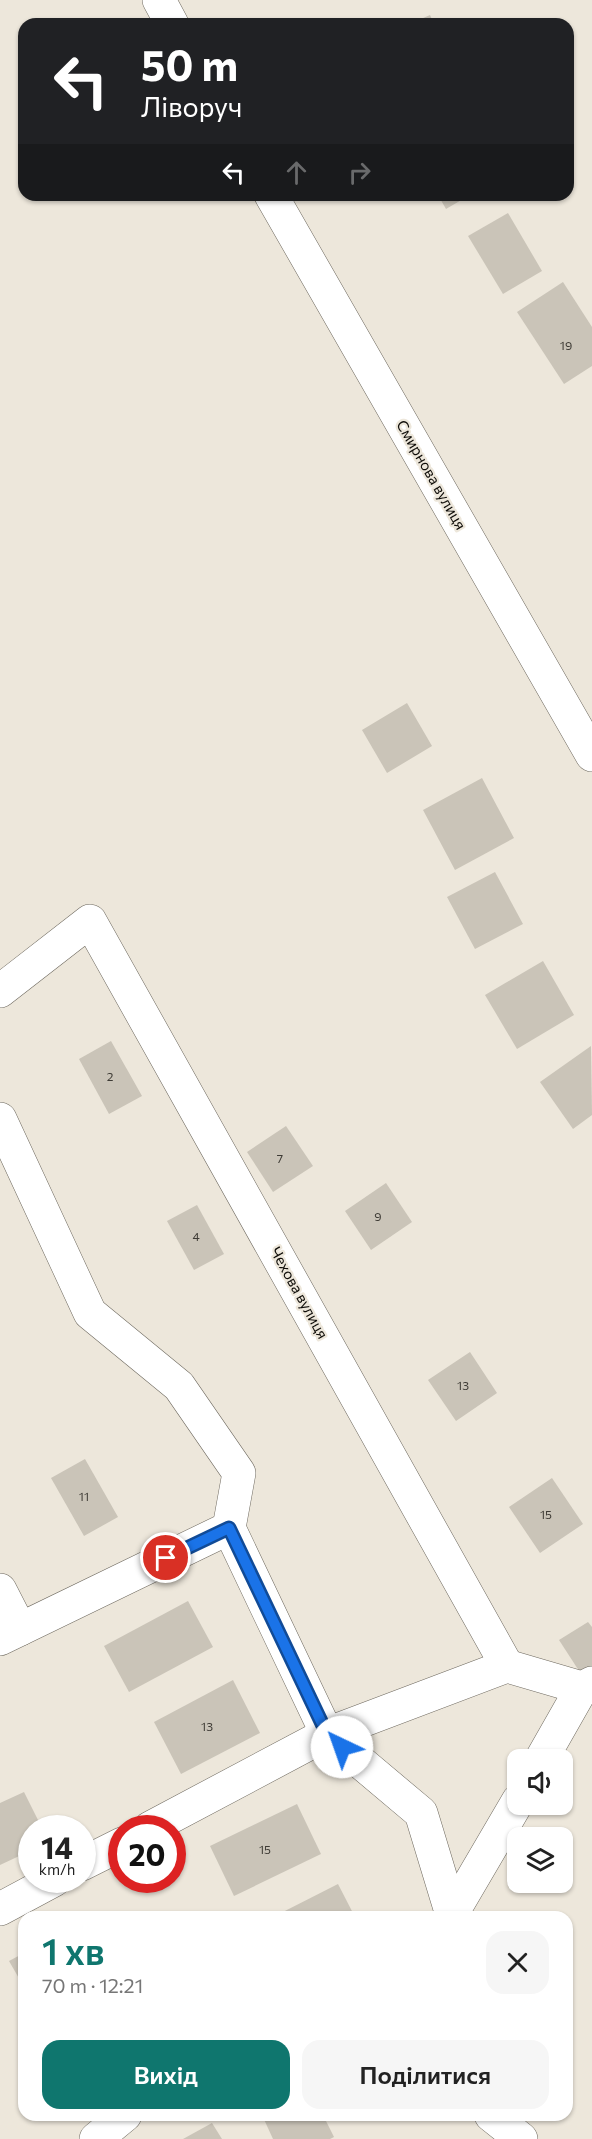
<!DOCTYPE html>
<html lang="uk">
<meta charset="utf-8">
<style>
body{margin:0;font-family:Commissioner,sans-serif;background:#f6f6f6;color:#222;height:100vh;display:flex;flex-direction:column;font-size:22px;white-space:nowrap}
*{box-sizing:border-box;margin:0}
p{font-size:20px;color:#767676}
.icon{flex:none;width:33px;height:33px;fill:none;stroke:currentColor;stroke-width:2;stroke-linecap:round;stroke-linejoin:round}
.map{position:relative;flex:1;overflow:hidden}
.side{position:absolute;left:18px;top:1911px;width:555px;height:210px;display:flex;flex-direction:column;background:#fff;border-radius:18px;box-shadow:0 2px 4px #0004}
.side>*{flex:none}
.hud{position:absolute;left:18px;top:18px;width:556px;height:183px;border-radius:18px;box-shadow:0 2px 4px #0004;background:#202124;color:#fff;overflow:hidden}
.controls{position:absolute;left:507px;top:1749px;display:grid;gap:12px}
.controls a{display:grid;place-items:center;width:66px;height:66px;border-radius:12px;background:#fff;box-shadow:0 2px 4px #0004;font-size:30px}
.speed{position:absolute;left:18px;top:1815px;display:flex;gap:12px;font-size:30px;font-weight:700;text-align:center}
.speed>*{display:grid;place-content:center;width:78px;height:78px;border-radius:50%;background:#fff;box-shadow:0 2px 4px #0004;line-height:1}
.speed small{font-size:15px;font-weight:400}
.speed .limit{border:9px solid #d22;background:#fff;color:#111}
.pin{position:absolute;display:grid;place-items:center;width:51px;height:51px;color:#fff;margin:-26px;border:3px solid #fff;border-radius:50%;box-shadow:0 2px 6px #0007}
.me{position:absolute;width:66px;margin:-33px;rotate:318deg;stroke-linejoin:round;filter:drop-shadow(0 0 4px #0008)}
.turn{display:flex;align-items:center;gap:21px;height:126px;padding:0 24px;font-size:27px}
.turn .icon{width:78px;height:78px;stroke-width:2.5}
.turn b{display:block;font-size:42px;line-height:51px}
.lanes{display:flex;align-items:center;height:57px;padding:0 24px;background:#0003;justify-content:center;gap:30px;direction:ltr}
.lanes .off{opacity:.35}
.round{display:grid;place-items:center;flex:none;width:63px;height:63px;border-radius:18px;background:#f6f6f6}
.headline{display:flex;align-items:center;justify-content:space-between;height:102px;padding:0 24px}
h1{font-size:36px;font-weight:600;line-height:45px;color:#0f766e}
.primary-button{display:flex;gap:12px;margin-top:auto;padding:12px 24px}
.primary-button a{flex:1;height:69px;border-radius:18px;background:#0f766e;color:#fff;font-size:24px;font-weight:600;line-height:69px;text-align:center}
.primary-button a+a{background:#f6f6f6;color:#222}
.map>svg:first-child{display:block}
.building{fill:#cac4b8}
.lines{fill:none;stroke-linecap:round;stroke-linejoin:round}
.minor-casing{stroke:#6e695f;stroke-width:34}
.minor{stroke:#fff;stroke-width:33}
.route-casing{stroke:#114b97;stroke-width:15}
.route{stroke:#1a73e8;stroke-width:10}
.labels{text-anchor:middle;stroke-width:4.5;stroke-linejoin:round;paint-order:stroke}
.number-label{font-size:12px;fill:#3e3b35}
.street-label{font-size:15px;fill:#0f0d09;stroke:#ede7db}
</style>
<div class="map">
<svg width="592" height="2139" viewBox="0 0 592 2139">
<rect width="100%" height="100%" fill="#ede7db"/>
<g class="building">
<path d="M430,15L434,24H410Z"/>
<path d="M438,195H470L446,209Z"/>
<path d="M508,213L542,271L503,294L468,236Z"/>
<path d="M563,282L592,327V366L564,384L517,312Z"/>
<path d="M407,703L432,746L387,773L362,730Z"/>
<path d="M482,778L514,838L455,870L423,810Z"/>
<path d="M495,872L523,924L475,949L447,897Z"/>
<path d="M543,961L574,1015L517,1049L485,995Z"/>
<path d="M111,1041L142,1096L109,1114L79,1059Z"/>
<path d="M591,1046L592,1115L573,1129L540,1082Z"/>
<path d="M286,1126L313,1166L273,1192L247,1152Z"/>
<path d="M386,1183L412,1222L371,1250L345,1211Z"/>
<path d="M197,1205L224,1254L194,1270L167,1221Z"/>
<path d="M470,1352L497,1393L456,1421L428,1380Z"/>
<path d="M85,1459L118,1517L84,1536L51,1478Z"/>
<path d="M552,1478L583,1524L540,1553L509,1507Z"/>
<path d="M188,1601L213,1647L129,1692L104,1646Z"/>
<path d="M588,1622L592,1627V1671L583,1677L559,1640Z"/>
<path d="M233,1680L260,1733L181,1774L154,1722Z"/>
<path d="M24,1792L42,1828H32V1850L0,1865V1803Z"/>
<path d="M297,1804L321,1854L234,1896L210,1846Z"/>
<path d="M338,1884L355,1917H273Z"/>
<path d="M24,1953V1987L9,1961Z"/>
<path d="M262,2115H323L334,2137L330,2139H273Z"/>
<path d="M212,2123L222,2139H183Z"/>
</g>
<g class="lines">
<defs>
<g id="minor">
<path d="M159,0L172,24"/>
<path d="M271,195L592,755"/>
<path d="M0,991L90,921L507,1666"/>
<path d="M0,1119L90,1313L179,1386L239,1473L229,1528"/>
<path d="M0,1590L20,1629"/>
<path d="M0,1639L229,1528L327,1734L421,1813L452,1915"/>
<path d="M541,1760L582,1688"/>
<path d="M150,1828L327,1734L507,1666L582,1688L592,1683"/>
<path d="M82,1864L122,1844"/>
<path d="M0,1909L54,1880"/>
<path d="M450,1917L518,1801"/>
<path d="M491,2115L521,2139"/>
<path d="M96,2139L125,2115"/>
</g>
</defs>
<use href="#minor" class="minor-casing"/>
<use href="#minor" class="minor"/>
</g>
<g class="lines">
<defs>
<path id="route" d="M166,1558L229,1528L327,1734L342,1747"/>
</defs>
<use href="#route" class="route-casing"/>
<use href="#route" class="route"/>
</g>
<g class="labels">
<g class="number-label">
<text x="566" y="350">19</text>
<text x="110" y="1081">2</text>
<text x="280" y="1163">7</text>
<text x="378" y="1221">9</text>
<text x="196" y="1241">4</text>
<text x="463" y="1390">13</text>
<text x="84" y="1501">11</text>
<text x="546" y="1519">15</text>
<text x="207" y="1731">13</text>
<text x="265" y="1854">15</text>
</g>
<g class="street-label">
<text transform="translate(431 475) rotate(60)" y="5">Смирнова вулиця</text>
<text transform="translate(299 1293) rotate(61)" y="5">Чехова вулиця</text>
</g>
</g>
</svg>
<div class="controls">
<a><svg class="icon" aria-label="sound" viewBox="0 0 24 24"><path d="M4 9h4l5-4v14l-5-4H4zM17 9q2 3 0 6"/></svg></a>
<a><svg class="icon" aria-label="layers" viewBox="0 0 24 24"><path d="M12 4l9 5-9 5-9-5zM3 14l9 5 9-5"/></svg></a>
</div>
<div class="speed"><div>14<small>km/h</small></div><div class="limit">20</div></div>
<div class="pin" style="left:166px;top:1558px;background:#d93025"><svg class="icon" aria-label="arrive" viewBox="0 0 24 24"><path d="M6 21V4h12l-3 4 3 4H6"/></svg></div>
<svg class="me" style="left:342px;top:1747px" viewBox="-20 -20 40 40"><circle r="19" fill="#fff"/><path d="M0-13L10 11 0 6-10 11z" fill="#1a73e8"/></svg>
<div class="hud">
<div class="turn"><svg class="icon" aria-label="left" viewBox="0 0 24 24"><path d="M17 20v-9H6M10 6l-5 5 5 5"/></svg><div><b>50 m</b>Ліворуч</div></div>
<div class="lanes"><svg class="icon" aria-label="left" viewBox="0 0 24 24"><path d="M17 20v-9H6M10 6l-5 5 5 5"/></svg><svg class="icon off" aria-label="ahead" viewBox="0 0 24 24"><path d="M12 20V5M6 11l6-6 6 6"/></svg><svg class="icon off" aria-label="right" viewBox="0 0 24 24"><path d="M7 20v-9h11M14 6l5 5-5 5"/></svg></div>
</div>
<section class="side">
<div class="headline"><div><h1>1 хв</h1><p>70 m · 12:21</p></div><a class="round"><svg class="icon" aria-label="close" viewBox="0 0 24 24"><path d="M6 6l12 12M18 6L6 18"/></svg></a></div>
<div class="primary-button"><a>Вихід</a><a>Поділитися</a></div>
</section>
</div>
